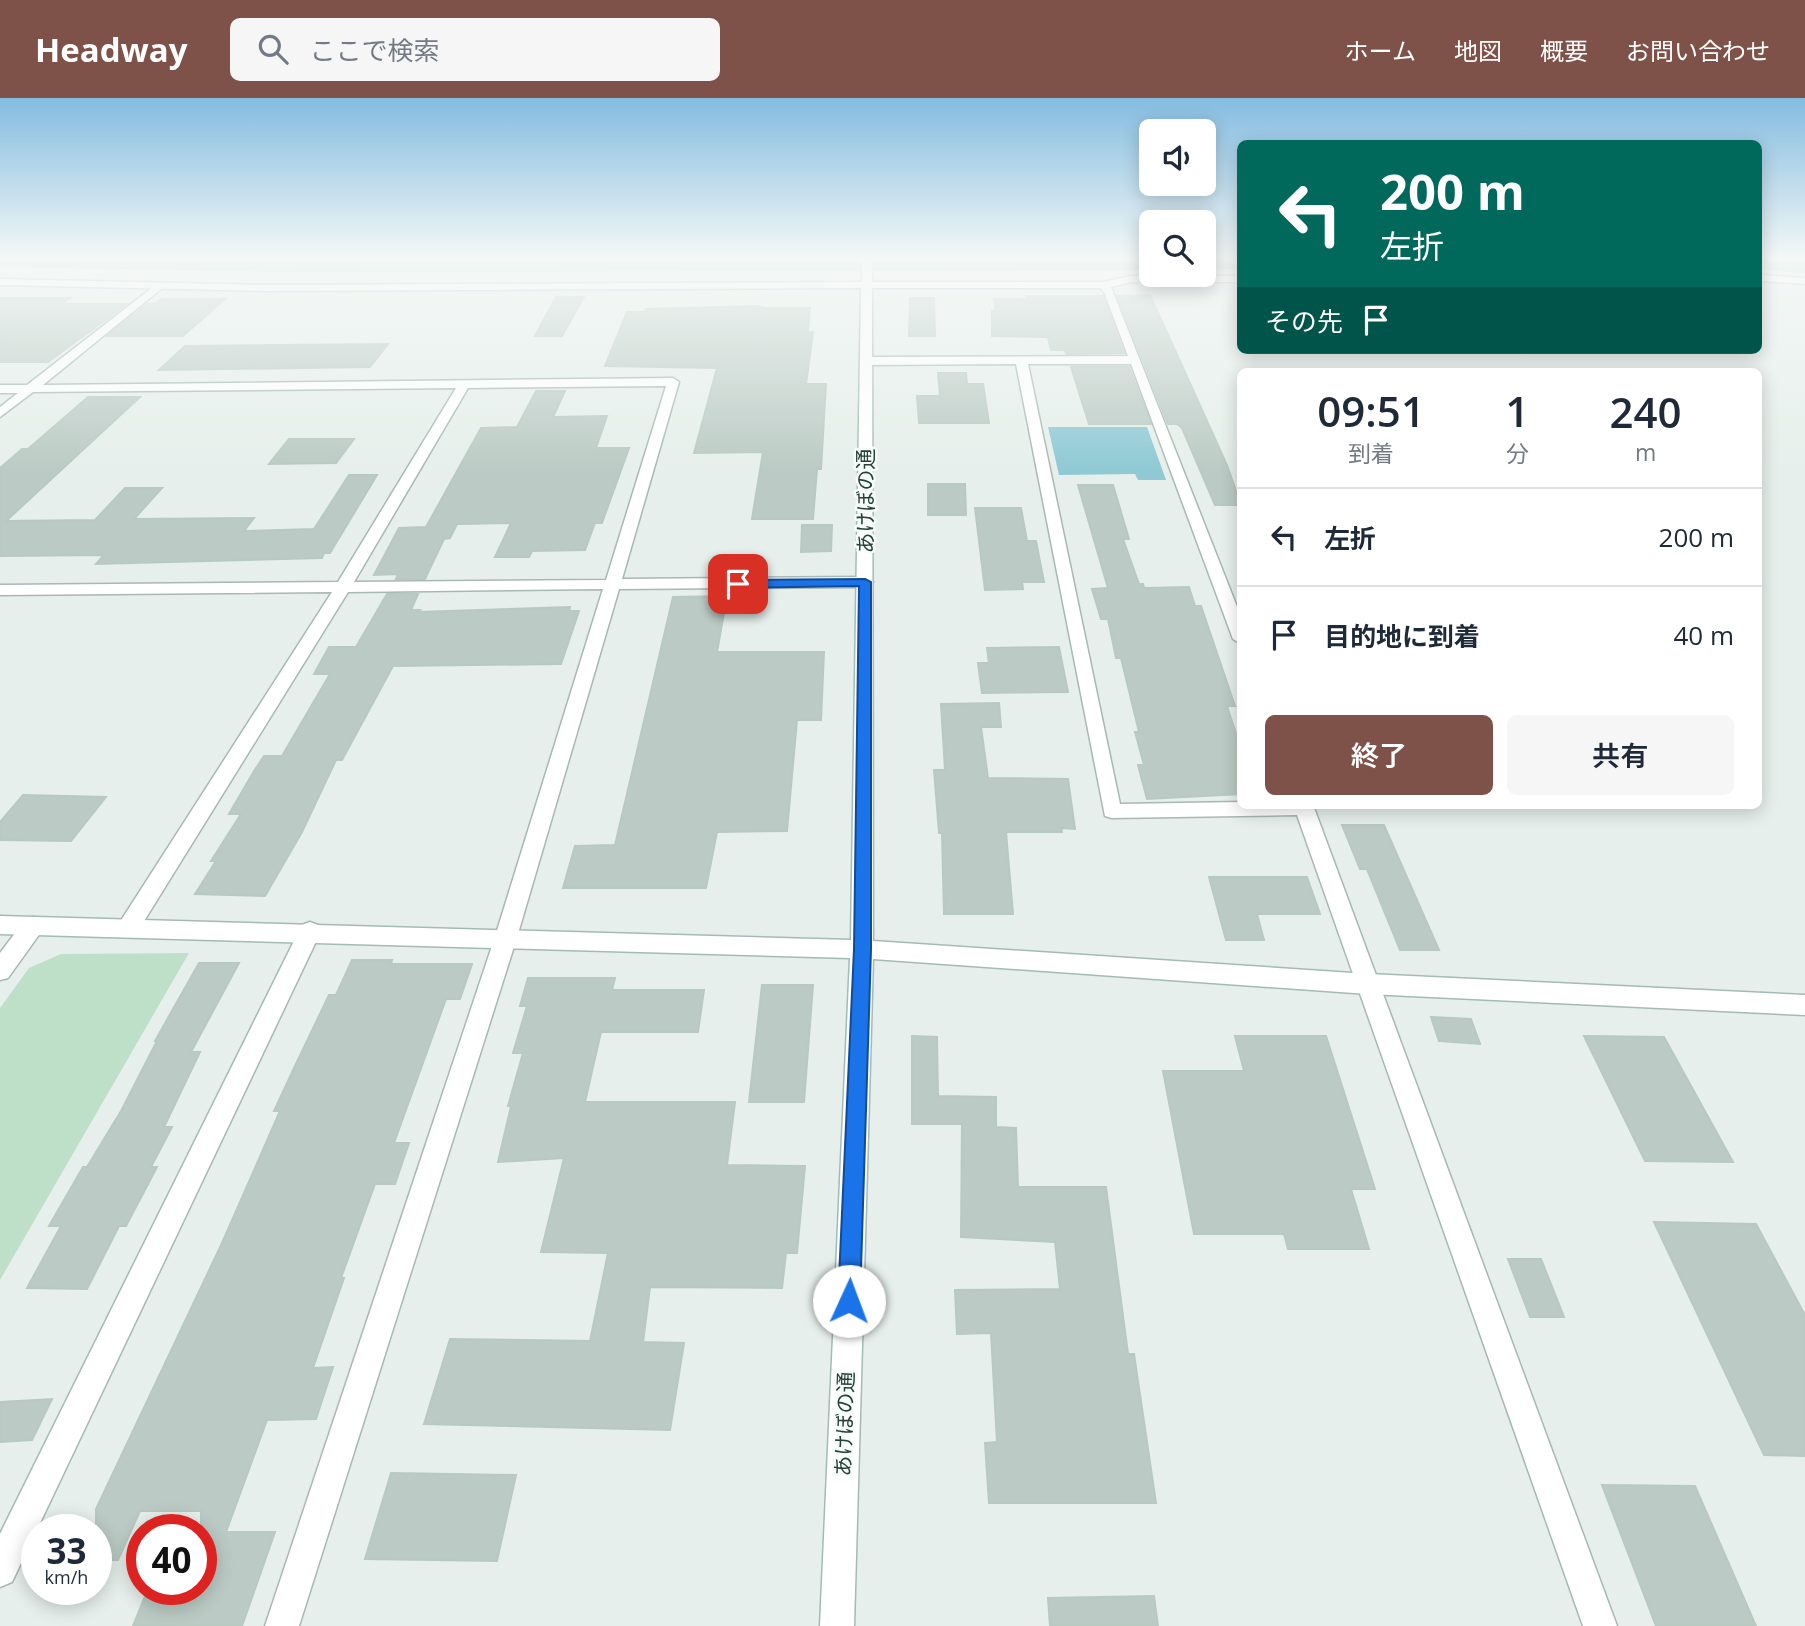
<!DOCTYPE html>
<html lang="ja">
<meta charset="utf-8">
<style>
body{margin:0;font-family:"Open Sans","Noto Sans JP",sans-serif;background:#f6f6f7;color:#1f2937;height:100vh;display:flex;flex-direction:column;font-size:26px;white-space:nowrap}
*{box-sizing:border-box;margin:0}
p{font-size:23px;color:#747a83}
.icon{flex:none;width:38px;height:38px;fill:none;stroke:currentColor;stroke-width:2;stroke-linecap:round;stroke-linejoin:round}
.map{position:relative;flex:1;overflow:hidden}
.sheet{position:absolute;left:1237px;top:270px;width:525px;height:441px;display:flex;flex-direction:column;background:#fff;border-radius:10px;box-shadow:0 4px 18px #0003}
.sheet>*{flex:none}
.banner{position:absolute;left:1237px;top:42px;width:525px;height:214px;border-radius:10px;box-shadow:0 4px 18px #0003;background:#00695c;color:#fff;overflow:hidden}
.tools{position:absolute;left:1139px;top:21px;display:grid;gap:14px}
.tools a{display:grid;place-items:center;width:77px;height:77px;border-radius:10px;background:#fff;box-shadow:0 4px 18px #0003;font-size:35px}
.speed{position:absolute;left:21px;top:1416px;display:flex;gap:14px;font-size:35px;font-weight:700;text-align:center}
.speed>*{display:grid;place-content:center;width:91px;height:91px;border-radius:50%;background:#fff;box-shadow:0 4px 18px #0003;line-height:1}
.speed small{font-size:18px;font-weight:400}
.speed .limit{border:10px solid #d22;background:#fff;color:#111}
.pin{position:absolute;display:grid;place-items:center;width:60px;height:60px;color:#fff;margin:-30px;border-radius:14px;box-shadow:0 4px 10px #0006}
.me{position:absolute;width:77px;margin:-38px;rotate:2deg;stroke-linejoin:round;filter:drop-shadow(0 0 5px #0008)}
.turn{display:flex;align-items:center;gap:24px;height:147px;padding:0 28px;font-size:32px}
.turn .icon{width:91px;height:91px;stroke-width:2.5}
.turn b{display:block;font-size:49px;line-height:60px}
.then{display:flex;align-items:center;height:66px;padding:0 28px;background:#0003;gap:14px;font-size:26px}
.eta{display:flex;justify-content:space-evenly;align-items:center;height:119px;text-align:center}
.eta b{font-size:42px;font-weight:600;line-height:49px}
.action{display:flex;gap:14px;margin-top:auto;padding:14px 28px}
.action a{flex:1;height:80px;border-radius:10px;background:#7f5249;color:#fff;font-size:28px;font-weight:600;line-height:80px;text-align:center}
.action a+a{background:#f6f6f7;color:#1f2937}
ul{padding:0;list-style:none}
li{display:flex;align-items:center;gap:21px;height:98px;padding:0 28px;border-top:2px solid #e0e1e3}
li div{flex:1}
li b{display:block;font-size:26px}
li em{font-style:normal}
header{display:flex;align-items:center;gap:42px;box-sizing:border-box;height:98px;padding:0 35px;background:#7f5249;color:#fff}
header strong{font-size:33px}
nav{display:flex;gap:38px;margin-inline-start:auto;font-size:24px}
.search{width:490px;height:63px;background:#f6f6f7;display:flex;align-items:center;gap:18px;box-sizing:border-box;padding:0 24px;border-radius:10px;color:#747a83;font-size:26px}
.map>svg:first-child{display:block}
.green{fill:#bfe0c8}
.water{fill:#8ec9d4}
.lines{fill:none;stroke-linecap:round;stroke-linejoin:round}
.river{fill:#8ec9d4;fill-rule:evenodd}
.building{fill:#bbcac4;stroke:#b8c9c2;stroke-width:2}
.street-casing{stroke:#a8b8b2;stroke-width:3}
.secondary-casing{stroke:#a4bbb3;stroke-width:3}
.street{fill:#fff;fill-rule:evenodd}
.secondary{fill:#fff;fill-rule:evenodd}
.route{fill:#1a73e8;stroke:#114b97;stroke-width:2}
.labels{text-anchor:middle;stroke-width:5;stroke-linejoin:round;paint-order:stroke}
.street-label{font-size:21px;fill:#24423a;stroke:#f7fbf9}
</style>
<header>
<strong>Headway</strong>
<div class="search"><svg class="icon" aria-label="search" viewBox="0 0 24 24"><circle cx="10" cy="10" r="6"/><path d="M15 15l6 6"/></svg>ここで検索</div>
<nav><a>ホーム</a><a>地図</a><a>概要</a><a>お問い合わせ</a></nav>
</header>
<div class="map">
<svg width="1805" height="1528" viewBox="0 0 1805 1528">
<rect width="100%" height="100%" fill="#e6efeb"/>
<path class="green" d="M189,855L0,1182V910L29,870L61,856Z"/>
<path class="water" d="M1048,329H1147L1166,382H1138L1135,376L1059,377Z"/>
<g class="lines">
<g class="river">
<path d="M0,159H1152V172L302,174L0,169Z"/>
<rect x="1204" y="159" width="37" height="12"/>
<path d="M1759,159H1805V175L1759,171Z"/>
</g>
</g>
<g class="building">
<path d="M1150,197L1227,367L1241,407H1215L1182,330L1177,326H1168L1117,198Z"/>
<path d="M1026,198H1103L1124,255L1067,256L1064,252H1051L1048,239L992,238V213H996L994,201H1027Z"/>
<path d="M556,199H584L562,238H535Z"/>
<path d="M0,200H70L61,206H127L48,264H0Z"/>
<path d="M910,200H934L935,238H909Z"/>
<path d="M161,201H225L183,238H107L147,206H155Z"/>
<path d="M758,208L763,210H810L808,234H813L806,286H826L821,371H817L813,421H752L763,354L694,355L717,270L605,268L627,214H645L646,211Z"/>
<path d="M388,246L370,269L159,272L185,248Z"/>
<path d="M1071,269H1129L1151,326H1089Z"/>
<path d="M938,275H966L967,286H983L989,325H919L917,298H940Z"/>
<path d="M536,293H565L553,319L607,318L596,350H629L602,425H595L585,452L532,453L529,459H495L511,425L457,426L450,440L444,441L425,481H396L398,476L374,477L399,430L426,429L481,330L517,329Z"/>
<path d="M88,299H140L6,423L95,422L125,390H162L134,421L254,420L244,433L314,431L349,377H377L330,455H324L322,460L96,466L104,457L0,458V370L22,351H28Z"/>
<path d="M289,341H354L336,365L269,366Z"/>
<path d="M928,386H965L966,417H928Z"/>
<path d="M1078,387H1113L1129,441H1123L1139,486H1143L1144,490L1189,489L1195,508H1201L1235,608H1227L1241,651V696L1147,701L1138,667H1144L1135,634H1139L1121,560H1116L1108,521H1101L1092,491L1108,490Z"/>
<path d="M975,410H1021L1027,443H1036L1044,484H1022L1023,491L985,492Z"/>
<path d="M802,427H832L831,453L801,454Z"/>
<path d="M387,496H418L411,512H420L418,514L570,509L569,513H579L561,566L393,568L342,662H336L302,734L265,798L195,796L216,763H211L241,716H229L254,673L264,658H282L330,576H314L329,549H356Z"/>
<path d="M727,498L717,554H824L821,622H797L787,733L717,734L706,790H563L575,748L615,747L673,499Z"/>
<path d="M1059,549L1068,594L982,595L978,565H989L987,550Z"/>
<path d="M999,605L1001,629H981L988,680L1068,681L1075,731L1061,730L1062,734H1006L1013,816H944L942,735H939L934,672H945L941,606Z"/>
<path d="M23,697L106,699L71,743L0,742V724Z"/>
<path d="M1342,727H1384L1439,852H1400L1367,771H1360Z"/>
<path d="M1209,779H1307L1320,816H1257L1264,842H1226Z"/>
<path d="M352,862H392L391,866H472L460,901H446L394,1045H409L395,1086H375L341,1180H344L313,1270L333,1269L316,1321L267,1322L226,1434H275L242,1528H133L148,1491H201V1413H140L118,1462H96V1411L222,1145L280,1013H274L295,968L329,897H336Z"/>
<path d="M199,865H239L191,954H200L164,1029H172L151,1069H157L126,1128H119L87,1191L27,1190L61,1128H49L83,1069H87L121,1013L157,943H155Z"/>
<path d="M528,880H615L612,892H704L698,934H601L585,1004H735L727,1067L805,1068L797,1155H786L782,1190L650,1189L643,1244L684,1245L670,1332L424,1326L450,1241L590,1243L608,1155L541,1154L564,1060L498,1064L511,1008H508L523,955H513L527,908H520Z"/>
<path d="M762,887H813L804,1004H749Z"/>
<path d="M1431,919L1471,921L1480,946L1439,943Z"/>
<path d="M912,938L937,939L938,998L996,999V1029L1016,1030L1018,1089H1106L1128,1256H1134L1156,1405H989L985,1345L997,1344L991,1235L957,1236L955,1192L1060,1191L1055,1144L961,1139L962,1026H912Z"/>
<path d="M1235,938H1326L1375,1091H1351L1369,1151H1288L1284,1136H1194L1163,973H1244Z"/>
<path d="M1584,938L1664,939L1733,1064L1645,1063Z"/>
<path d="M1654,1124L1756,1126L1805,1217V1358L1764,1357Z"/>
<path d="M1508,1161H1541L1564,1219H1530Z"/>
<path d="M52,1301L32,1342L0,1344V1304Z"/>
<path d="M391,1375L516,1377L497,1463L365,1461Z"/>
<path d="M1602,1387L1695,1388L1756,1528H1656Z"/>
<path d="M1154,1498L1158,1528H1050L1048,1500Z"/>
</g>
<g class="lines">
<defs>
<g id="street">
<path d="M1759,177L1805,180V186L1759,183Z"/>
<path d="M1131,178H1241V184H1131L1111,189L1241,519V546L1233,541L1131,266H1028L1120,706L1241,704V707H1313L1617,1528H1583L1297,717L1112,720L1105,718L1016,266L866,267L860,263L866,259L1128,258L1104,194L1100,190H867L862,187L867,184H1103Z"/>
<path d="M157,186L161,187V191L43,287L673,280L679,284L622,481L865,479L873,484L865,489L619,491L517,839L299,1528H265L495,839L603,491L348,494L136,836L128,839L120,836L117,830L120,824L332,494L0,497V487L338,484L456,290L33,294L0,319V309L18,295H0V287H27ZM666,288L606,482L354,484L468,290Z"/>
<path d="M33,819L41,822L44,828L41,834L8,880L0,882V855L25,822Z"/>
<path d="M310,824L318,827L321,833L12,1484L0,1489V1436L299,833L302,827Z"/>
</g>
<path id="secondary" d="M862,159H872L873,843L1368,876L1805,897V917L1368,896L873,861L854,1528H820L850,860L0,836V818L851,842L861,190L267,193L0,187V181L267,187L862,184Z"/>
</defs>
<use href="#street" class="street-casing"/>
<use href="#secondary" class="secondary-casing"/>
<use href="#street" class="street"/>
<use href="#secondary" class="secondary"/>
</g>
<linearGradient id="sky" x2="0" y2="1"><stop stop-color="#84bce0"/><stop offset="0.43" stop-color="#f4f8f6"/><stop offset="1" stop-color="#f4f8f6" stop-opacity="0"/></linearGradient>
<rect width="1805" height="373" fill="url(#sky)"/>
<path class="route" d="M865,481L871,484V851L860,1203L857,1211L849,1214L841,1211L838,1203L854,851L859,488L738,490L732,486L738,482Z"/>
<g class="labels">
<g class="street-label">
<text transform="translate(866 403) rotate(-90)" y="7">あけぼの通</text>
<text transform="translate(845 1326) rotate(-88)" y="7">あけぼの通</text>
</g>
</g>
</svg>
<div class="tools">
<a><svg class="icon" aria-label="sound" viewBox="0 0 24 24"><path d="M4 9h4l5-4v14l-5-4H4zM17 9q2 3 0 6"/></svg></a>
<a><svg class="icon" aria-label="search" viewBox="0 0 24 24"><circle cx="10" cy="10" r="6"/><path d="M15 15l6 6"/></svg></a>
</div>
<div class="speed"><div>33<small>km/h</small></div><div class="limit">40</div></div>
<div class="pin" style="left:738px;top:486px;background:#d93025"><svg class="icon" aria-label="arrive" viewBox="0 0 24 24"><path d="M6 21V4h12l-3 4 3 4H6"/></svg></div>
<svg class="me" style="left:849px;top:1203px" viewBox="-20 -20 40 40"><circle r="19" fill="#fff"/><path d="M0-13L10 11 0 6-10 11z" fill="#1a73e8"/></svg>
<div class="banner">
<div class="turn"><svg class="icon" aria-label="left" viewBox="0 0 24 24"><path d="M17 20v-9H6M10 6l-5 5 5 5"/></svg><div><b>200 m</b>左折</div></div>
<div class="then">その先<svg class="icon" aria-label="arrive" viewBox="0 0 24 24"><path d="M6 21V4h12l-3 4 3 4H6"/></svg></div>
</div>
<section class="sheet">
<div class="eta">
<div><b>09:51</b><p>到着</p></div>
<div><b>1</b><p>分</p></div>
<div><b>240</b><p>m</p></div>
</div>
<ul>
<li><svg class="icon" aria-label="left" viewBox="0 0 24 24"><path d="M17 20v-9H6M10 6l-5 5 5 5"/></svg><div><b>左折</b></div><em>200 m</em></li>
<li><svg class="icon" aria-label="arrive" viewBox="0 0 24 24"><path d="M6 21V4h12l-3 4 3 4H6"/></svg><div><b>目的地に到着</b></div><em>40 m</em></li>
</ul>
<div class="action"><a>終了</a><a>共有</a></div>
</section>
</div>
